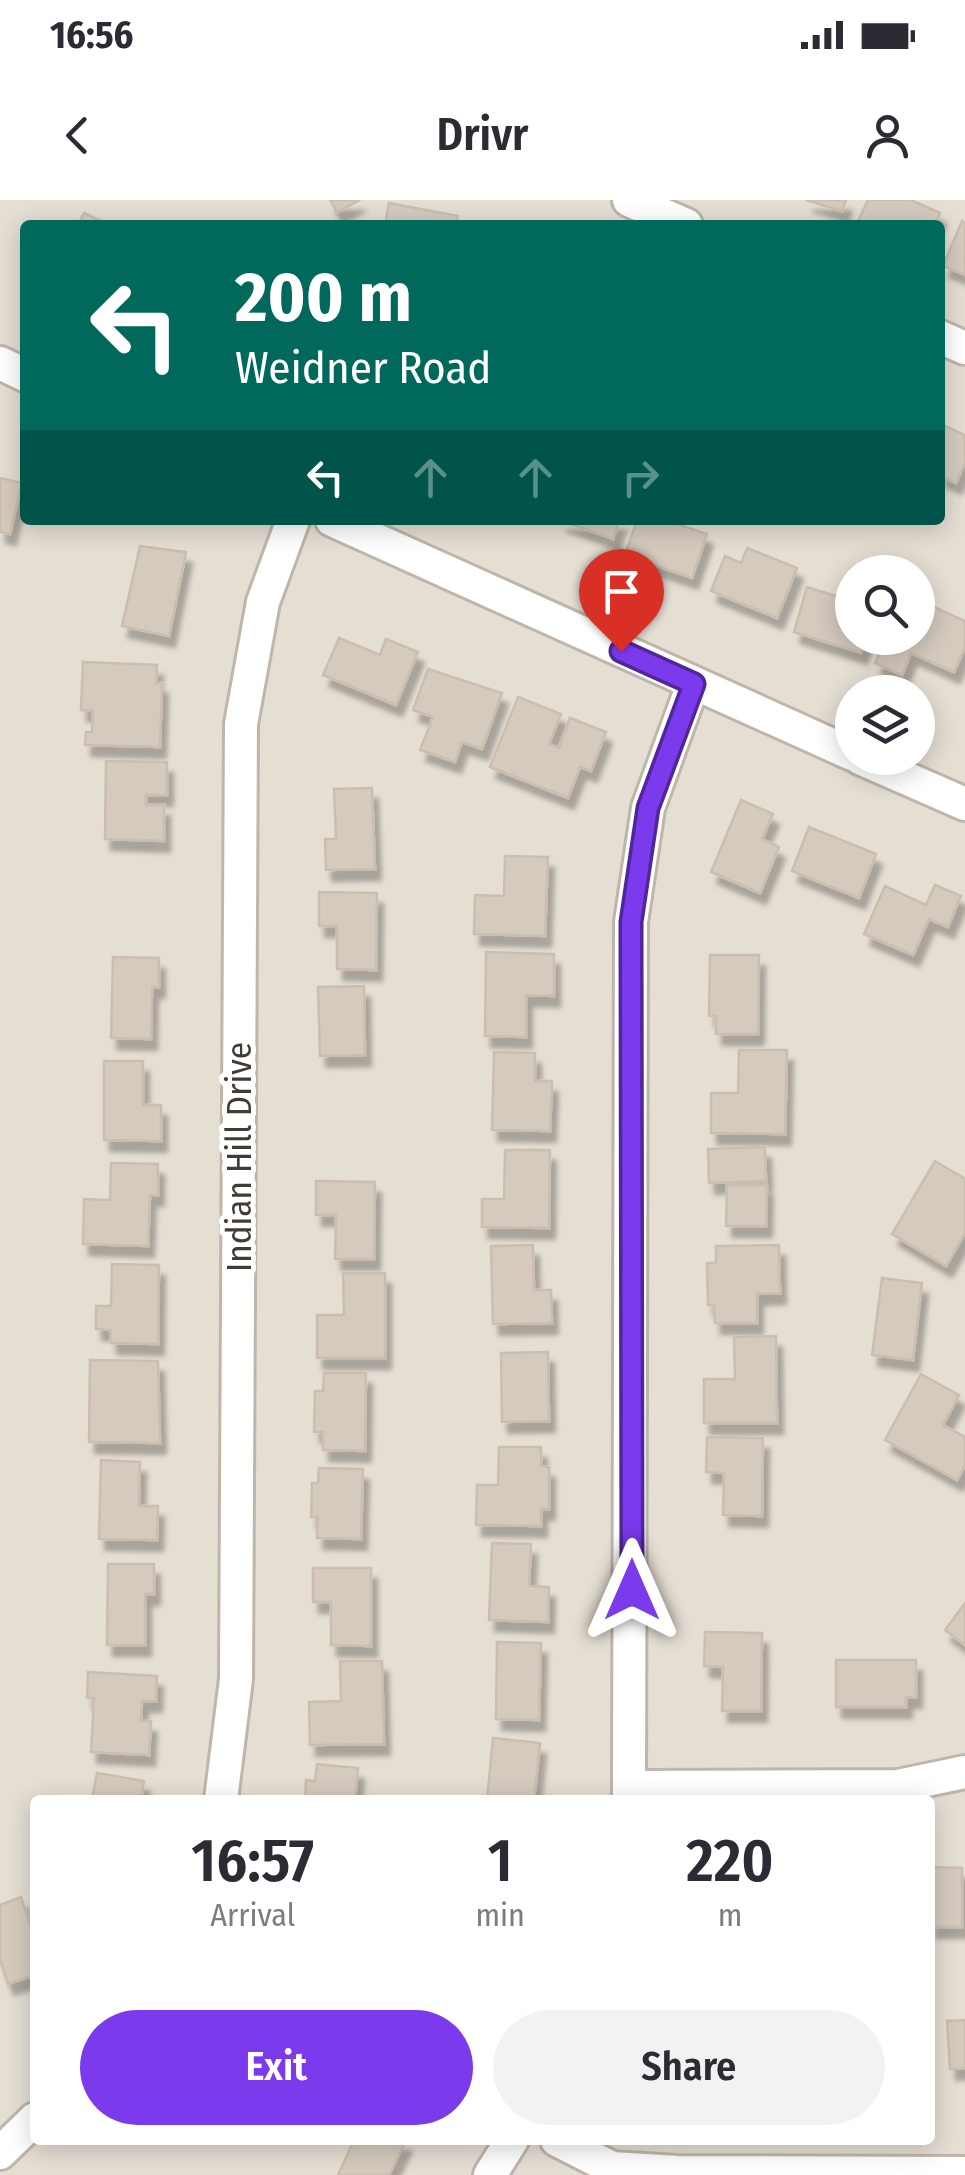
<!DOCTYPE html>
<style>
body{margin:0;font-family:"Fira Sans Condensed",sans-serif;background:#f2f2f3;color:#2b2b33;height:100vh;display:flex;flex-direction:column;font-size:38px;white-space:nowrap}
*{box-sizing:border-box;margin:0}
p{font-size:32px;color:#7c7c81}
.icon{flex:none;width:55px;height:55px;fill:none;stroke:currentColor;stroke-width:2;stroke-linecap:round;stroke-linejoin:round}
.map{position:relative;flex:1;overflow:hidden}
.sheet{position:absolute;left:30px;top:1595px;width:905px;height:350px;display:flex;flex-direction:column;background:#fff;border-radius:10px;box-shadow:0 5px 25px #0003}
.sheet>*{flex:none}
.top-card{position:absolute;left:20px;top:20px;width:925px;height:305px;border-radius:10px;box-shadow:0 5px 25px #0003;background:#00695c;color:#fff;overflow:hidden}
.controls{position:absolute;left:835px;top:355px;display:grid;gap:20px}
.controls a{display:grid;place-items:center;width:100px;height:100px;border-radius:50%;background:#fff;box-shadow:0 5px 25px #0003;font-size:50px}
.pin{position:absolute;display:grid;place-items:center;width:85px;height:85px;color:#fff;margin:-102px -42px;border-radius:50% 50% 50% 0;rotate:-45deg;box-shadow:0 0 10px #0007}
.pin .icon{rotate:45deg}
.me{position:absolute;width:110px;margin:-55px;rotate:0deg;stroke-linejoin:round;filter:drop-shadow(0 0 8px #0008)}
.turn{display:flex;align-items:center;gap:35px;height:210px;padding:0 50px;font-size:45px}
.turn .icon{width:130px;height:130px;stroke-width:2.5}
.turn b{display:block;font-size:70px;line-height:85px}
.lanes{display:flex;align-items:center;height:95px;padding:0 50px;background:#0003;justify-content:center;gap:50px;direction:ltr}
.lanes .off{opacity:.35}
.eta{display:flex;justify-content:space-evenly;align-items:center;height:170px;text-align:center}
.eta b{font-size:60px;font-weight:600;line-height:70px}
.button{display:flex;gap:20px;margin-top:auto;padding:20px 50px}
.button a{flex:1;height:115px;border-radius:60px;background:#7c3aed;color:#fff;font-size:40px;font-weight:600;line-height:115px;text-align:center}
.button a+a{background:#f2f2f3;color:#2b2b33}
.status{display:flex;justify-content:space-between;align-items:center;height:70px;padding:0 50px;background:#fff;direction:ltr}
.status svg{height:28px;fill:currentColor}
header{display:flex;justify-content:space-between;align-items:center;height:130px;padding:0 50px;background:#fff;font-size:45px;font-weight:600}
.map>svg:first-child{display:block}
.residential{fill:#e5ded3;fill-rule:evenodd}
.building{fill:#d5cabe;stroke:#ccbeaf;stroke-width:2.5;filter:url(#shadow)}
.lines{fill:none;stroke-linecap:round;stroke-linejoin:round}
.minor-casing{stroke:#bfb6ab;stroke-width:38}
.minor{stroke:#fff;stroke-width:32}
.route-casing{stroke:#51269a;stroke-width:25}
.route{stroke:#7c3aed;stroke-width:18}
.labels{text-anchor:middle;stroke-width:10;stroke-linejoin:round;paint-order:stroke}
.street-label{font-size:35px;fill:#433c35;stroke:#fff}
</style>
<div class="status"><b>16:56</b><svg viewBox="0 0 49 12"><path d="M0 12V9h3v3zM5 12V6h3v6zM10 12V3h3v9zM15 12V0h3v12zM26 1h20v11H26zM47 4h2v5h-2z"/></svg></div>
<header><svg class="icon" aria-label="back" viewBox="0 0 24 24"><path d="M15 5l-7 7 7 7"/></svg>Drivr<svg class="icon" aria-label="person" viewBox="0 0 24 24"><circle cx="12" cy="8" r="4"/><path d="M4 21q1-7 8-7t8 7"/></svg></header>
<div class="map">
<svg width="965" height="1975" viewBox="0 0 965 1975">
<defs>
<filter id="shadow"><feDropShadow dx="6" dy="11" stdDeviation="2.5" flood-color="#0004"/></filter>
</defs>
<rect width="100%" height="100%" fill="#f1ece5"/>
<path class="residential" d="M0,0H965V1975H0ZM25,25H940V320H25ZM852,372H918V438H852ZM852,492H918V558H852ZM35,1600H930V1940H35Z"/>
<g class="building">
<path d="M330,0H360L337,12Z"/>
<path d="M806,0H846L842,11Z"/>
<path d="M868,0H911L940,13L935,25H856Z"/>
<path d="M389,3L458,16L456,25H385Z"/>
<path d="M84,13L110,25H78Z"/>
<path d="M962,21L965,23V75L943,66Z"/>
<path d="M940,224L965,235V262L956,283L940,276Z"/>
<path d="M0,278L22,283L10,334L0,332Z"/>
<path d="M560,320H620L613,339Z"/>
<path d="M637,320H665L707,334L692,378L625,355Z"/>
<path d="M140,346L186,352L169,436L122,426Z"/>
<path d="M747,348L797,368L777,418L711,391L725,356L741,363Z"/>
<path d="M807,387L852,401V438H866L861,453L794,432Z"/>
<path d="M925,403L965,421V447L954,472L911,453L902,475L875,463L886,438H918V420Z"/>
<path d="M339,438L380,455L386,439L418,452L396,505L323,475Z"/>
<path d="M83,462L157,465L156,483H162L160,547L85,545L86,532H92L93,511L81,510Z"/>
<path d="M428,469L502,493L482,549L462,542L455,562L420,550L433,517L413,510Z"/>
<path d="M518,497L561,514L549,544L559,548L570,518L606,532L591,571L580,567L568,598L490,567Z"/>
<path d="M106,561L167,562V595H146V605H164V641L105,639Z"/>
<path d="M372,588L375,669L326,670L325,639H336L334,589Z"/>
<path d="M741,600L773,614L762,639L779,647L760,693L711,672Z"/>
<path d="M809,627L876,654L859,698L792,671Z"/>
<path d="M505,656L548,657L545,736L474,734L475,695L504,696Z"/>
<path d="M935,685L961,696L948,727L929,719L913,755L864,734L885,686L926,705Z"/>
<path d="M319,692L377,693L376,770L337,769V726H319Z"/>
<path d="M486,752L554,754V796L526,795V837L485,836Z"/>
<path d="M710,755H759L758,834H716V816H709Z"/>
<path d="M113,757L159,758V787H152L151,839L111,838Z"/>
<path d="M364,786L365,855L320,856L318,787Z"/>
<path d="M739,850H787L785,934L711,933V893H738Z"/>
<path d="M494,852L535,853V881H552L550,931L492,930Z"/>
<path d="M104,861H143V905H161V941L104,940Z"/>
<path d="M765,947L766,981L709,983L708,949Z"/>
<path d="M505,950H550L549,1028L482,1027V999H504Z"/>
<path d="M935,961L965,979V1033L946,1066L892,1034Z"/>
<path d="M111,963L158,964V995H150L148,1046L83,1044L84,999L110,1000Z"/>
<path d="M316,981L375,982L374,1059H335L336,1015H316Z"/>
<path d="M727,985H767L766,1026H726Z"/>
<path d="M533,1045L534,1090H551L552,1123L493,1124L491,1046Z"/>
<path d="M779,1045L780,1093L757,1094V1123H715L714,1105H708L707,1063H716V1046Z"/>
<path d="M112,1064L159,1065L158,1144L111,1143V1130L96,1129V1106H111Z"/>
<path d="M343,1073H385V1158H317V1115H344Z"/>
<path d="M882,1078L922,1083L913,1160L872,1155Z"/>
<path d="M776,1136L777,1223H704V1179H735L734,1137Z"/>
<path d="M548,1152L549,1221L502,1222L501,1153Z"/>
<path d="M90,1160L158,1161L160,1243L89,1242Z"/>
<path d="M324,1173H366L365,1251L323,1250V1232H314L315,1191H323Z"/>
<path d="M921,1174L959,1195L943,1225L965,1237V1265L957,1280L885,1240Z"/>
<path d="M707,1237L763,1238L762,1316L723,1315L724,1273L706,1272Z"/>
<path d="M499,1247H541V1266L549,1267V1309H541V1326L476,1325L477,1285H498Z"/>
<path d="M101,1260L140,1262L139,1306H158L157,1340L99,1339Z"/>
<path d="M319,1268L363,1269L361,1339L317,1338L318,1317H311L312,1283H318Z"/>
<path d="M492,1343L531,1344L529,1386L549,1387L548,1422L489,1420Z"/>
<path d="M108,1364H154V1394H145V1445H107Z"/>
<path d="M313,1368H371V1446L331,1445V1402H313Z"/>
<path d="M965,1403V1445L945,1430Z"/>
<path d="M705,1432L762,1433L761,1511H722L723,1467L704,1466Z"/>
<path d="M497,1442L541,1443L539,1520L496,1519Z"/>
<path d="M836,1460H916V1497H906V1507H836Z"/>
<path d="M340,1461H382L384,1544L310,1545L309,1502L341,1501Z"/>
<path d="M88,1472L157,1476L156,1501H142L141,1521H151L149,1555L91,1552L94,1498H87Z"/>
<path d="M493,1538L540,1543L534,1600H487Z"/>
<path d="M317,1564L358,1568L355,1600H305L306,1580L315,1581Z"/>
<path d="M97,1573L144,1581L141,1600H92Z"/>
<path d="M930,1667L962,1668V1727H930Z"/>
<path d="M21,1697L35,1740V1775L8,1784L0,1760V1705Z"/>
<path d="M965,1820V1868L950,1869L947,1821Z"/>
<path d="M354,1940H406L389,1975H338Z"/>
</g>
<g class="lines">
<defs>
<g id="minor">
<path d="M629,0L686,25"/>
<path d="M940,137L965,148"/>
<path d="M0,163L25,175"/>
<path d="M332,320L852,554"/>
<path d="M860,558L965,604"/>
<path d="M632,1587L898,1586L965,1572"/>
<path d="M221,1600L236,1479L241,524L263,402L293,320"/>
<path d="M629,1600L631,722L648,608L693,484"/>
<path d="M557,1940L612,1968L677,1972L965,1973"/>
<path d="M0,1953L35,1919"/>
<path d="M490,1975L512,1940"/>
</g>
</defs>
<use href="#minor" class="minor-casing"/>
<use href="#minor" class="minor"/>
</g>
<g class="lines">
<defs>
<path id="route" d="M621,451L694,484L648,608L631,722L632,1390"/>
</defs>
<use href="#route" class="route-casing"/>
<use href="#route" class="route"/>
</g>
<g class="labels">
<g class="street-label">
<text transform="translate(239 957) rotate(-90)" y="12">Indian Hill Drive</text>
</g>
</g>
</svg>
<div class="controls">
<a><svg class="icon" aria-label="search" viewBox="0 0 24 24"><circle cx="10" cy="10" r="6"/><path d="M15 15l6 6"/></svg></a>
<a><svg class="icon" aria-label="layers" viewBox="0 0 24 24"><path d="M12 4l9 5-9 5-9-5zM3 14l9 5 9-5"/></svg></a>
</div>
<div class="pin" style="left:621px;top:451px;background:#d93025"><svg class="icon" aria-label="arrive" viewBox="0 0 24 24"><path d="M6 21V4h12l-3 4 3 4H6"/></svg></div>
<svg class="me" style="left:632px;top:1390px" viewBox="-20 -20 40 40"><path d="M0-17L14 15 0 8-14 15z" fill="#7c3aed" stroke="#fff" stroke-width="4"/></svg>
<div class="top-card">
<div class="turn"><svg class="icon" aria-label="left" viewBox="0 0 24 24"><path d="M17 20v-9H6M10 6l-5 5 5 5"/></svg><div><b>200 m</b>Weidner Road</div></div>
<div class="lanes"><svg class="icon" aria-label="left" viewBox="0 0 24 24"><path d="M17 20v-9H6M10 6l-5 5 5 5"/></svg><svg class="icon off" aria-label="ahead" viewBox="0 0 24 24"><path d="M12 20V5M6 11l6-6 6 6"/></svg><svg class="icon off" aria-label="ahead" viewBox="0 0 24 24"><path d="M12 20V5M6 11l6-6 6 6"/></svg><svg class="icon off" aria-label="right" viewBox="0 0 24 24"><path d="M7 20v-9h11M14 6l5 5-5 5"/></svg></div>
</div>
<section class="sheet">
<div class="eta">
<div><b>16:57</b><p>Arrival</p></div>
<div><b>1</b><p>min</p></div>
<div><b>220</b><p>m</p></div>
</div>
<div class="button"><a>Exit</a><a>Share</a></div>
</section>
</div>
